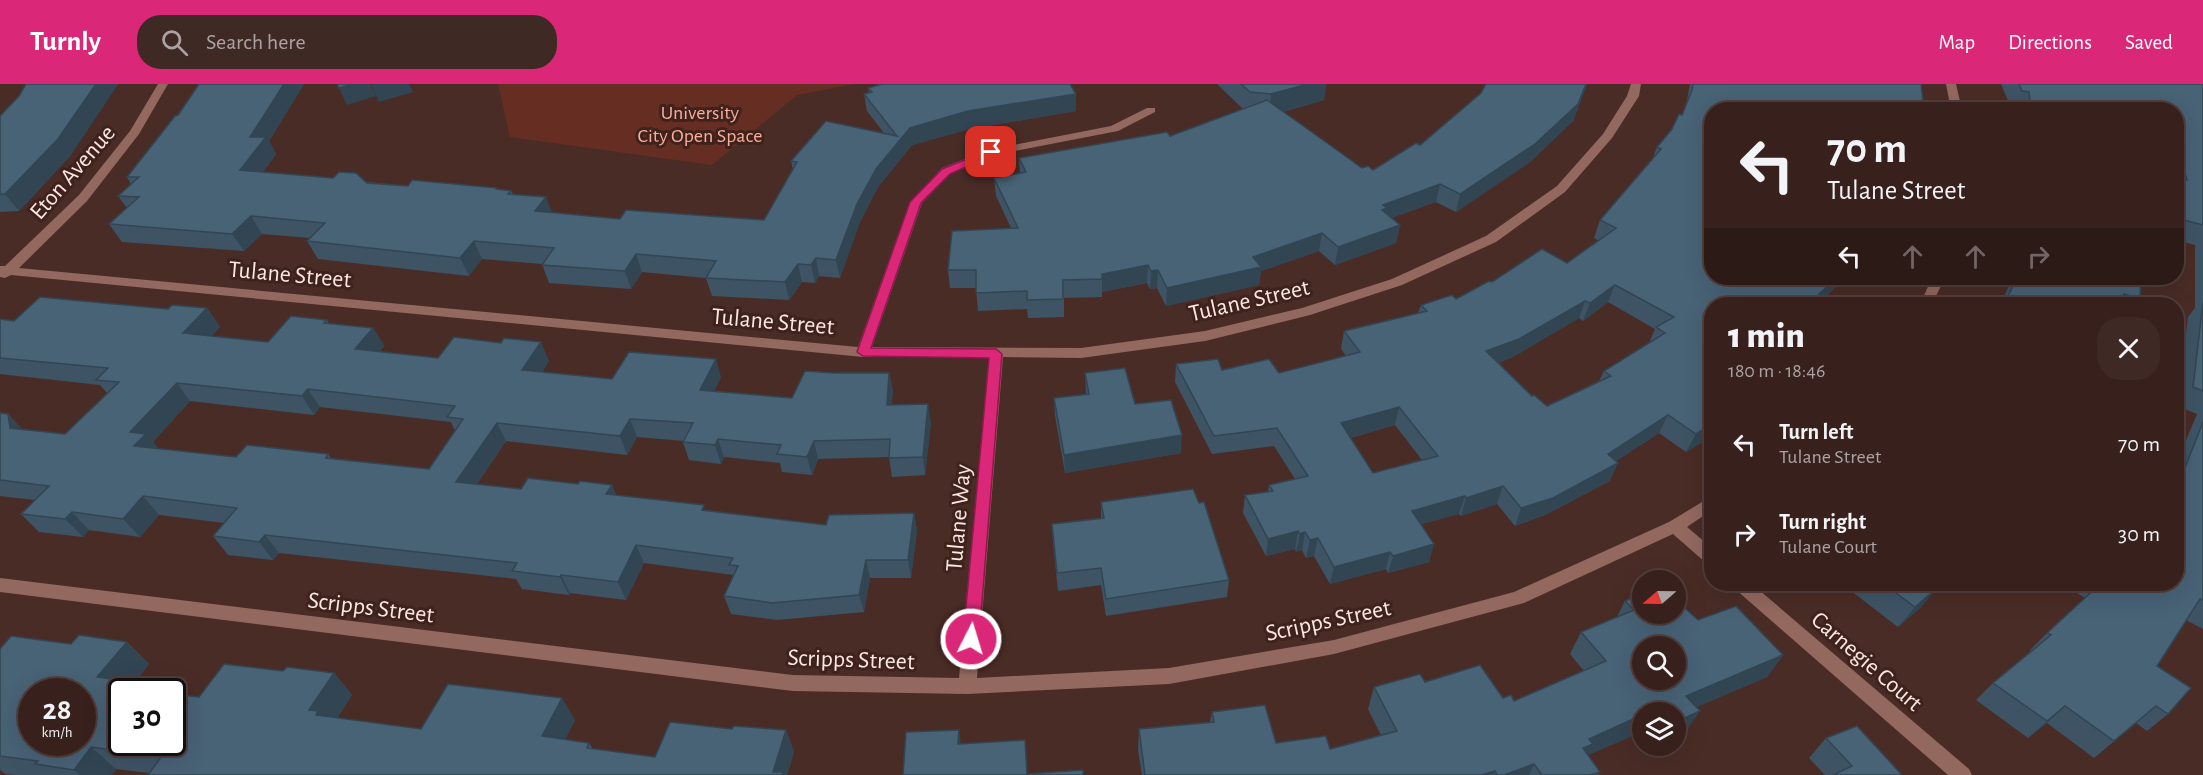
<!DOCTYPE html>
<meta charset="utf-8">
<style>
body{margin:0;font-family:"Alegreya Sans",sans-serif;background:#3f2925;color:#f1f3f6;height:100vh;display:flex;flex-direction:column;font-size:22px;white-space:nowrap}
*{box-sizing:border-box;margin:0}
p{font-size:20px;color:#aba3a3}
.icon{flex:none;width:33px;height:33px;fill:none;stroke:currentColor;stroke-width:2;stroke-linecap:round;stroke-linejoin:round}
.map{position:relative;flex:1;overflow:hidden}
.drawer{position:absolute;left:1704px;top:213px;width:480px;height:294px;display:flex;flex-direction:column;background:#38211c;border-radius:24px;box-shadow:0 6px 24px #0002,0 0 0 2px #523e3b}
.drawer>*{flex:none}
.hud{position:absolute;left:1704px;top:18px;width:480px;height:183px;border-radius:24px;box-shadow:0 6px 24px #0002,0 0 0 2px #523e3b;background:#38211c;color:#f1f3f6;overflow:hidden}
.needle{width:39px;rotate:250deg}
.buttons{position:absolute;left:1632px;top:486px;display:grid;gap:12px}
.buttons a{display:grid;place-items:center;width:54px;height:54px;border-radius:50%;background:#38211c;box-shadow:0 6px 24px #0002,0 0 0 2px #523e3b;font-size:30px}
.speed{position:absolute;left:18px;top:594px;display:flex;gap:12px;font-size:30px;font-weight:700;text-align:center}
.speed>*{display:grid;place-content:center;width:78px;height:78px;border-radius:50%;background:#38211c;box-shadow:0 6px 24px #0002,0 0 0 2px #523e3b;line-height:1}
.speed small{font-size:15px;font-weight:400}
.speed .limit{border:3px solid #111;border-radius:9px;background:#fff;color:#111}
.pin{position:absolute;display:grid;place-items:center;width:51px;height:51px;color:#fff;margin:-26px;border-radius:12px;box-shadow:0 3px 9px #0006}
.me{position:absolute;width:66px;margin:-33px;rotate:5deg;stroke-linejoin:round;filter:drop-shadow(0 0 4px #0008)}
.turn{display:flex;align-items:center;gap:21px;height:126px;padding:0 24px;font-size:27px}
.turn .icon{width:78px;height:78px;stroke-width:2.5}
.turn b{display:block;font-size:42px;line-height:51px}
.lanes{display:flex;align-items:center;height:57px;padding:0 24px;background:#0003;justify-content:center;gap:30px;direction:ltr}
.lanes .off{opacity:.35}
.round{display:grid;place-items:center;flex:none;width:63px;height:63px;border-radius:24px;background:#3f2925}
.overview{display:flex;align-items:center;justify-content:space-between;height:102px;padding:0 24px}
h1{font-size:36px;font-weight:800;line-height:45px}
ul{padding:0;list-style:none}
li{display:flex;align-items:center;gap:18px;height:90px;padding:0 24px}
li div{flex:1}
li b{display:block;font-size:22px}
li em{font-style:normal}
header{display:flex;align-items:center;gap:36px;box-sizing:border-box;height:84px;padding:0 30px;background:#db2777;color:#fff}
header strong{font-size:28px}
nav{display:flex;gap:33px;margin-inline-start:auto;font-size:21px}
.search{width:420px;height:54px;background:#3f2925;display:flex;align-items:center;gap:15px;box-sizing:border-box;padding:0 21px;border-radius:24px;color:#aba3a3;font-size:22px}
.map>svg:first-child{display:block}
.green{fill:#662e23}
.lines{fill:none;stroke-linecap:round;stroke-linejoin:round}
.minor{fill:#93685f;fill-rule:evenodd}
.wall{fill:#3e5465;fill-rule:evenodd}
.shaded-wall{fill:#324553}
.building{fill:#486276;stroke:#324553;stroke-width:1.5;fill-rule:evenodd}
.route{fill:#db2777;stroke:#8e194d;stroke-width:1.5}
.labels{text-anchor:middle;stroke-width:6;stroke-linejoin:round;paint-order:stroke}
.far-park-label{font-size:20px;fill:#fbad9c;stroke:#3f221c}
.street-label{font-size:24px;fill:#fbe7e3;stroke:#3f221c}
</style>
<header>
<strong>Turnly</strong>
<div class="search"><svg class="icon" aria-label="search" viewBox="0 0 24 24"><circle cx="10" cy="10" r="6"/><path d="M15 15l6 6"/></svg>Search here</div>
<nav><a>Map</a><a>Directions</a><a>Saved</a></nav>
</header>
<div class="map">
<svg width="2203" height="691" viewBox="0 0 2203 691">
<rect width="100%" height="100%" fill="#4a2c26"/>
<path class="green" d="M498,0H854L797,11L712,81L510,53Z"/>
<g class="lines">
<g class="minor">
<path d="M158,0H168L139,50L87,117L19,184L858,263L910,118L942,84L987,66L1111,42L1147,24H1155V28L1118,47L994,71L950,90L922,119L872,263L1081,264L1205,247L1302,224L1392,195L1486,152L1557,102L1603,50L1627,12L1631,0H1641L1639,12L1612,54L1565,108L1496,158L1402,201L1310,231L1205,257L1081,274L1003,273L977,594L1169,584L1334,556L1514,508L1669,438L1712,412V426L1687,443L1712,464V480L1706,479L1673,450L1524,519L1334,570L1169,600L967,610L793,607L0,508V494L793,591L959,594L989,273H863L11,191L5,194L0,193V182H5L79,111L130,47Z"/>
<path d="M1946,0H1956L1962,26H1951Z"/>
<path d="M1932,194H1945L1932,220H1920Z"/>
<path d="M1733,500H1752L1969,685L1972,691H1948L1735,505Z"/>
</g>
</g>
<g class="wall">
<path d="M26,0H118L70,72L19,127L0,128V32L19,12Z"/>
<path d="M199,0H304L269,57L276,70L263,88L408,102L497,104L498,105L511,107L513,110L552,128L620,135L764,136L793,86L791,77L884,49L867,27L864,10L869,9L868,4L1076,27L970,45L912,61L878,103L860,138L840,194L819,192L815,199L802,198L789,216L712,212L706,194L642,188L631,205L549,199L542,180L482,175L469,192L318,175L307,157L310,154L262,150L244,167L122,158L109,140L127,124L118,112L131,100L127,93L178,31Z"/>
<path d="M1217,0H1326L1324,16L1283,28L1362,84L1373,86L1420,61L1481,9L1486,0H1587L1573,37L1530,78L1456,128L1436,118L1391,134L1400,141L1396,159L1335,181L1319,167L1261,187L1259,201L1166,222L1157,204L1150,205L1147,199L1102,208V213L1064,214V233L1028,234L1027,225L978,227L976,204H950L948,186L1011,144L996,112L994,94L1020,90L1019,74L1170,52L1243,25Z"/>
<path d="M1690,0H1921L1712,26L1707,162L1712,194H1845L1825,213L1712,220V352L1686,368L1659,349L1616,377L1610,397L1545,431L1515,442L1497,420L1461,432L1459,430L1421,440L1429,478L1388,489L1386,485L1330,500L1314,472L1306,474L1302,466L1296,468L1295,465L1266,472L1243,429L1245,411L1268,408L1269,401L1295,395L1274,362L1212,370L1175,298L1176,280L1222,286L1279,289L1346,272L1341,265L1344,247L1418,229L1421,221L1456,215L1492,198L1567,179L1599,157L1594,154L1600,136L1652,76L1657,63L1672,45L1682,31L1686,21ZM1608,218L1655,245L1649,259L1604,287L1599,297L1547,322L1532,312L1498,279L1513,273L1579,234L1583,237ZM1395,341L1422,376L1373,389L1350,354Z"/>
<path d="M2001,0H2203V545L2186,536L2157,582L2168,630L2147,647L2136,639L2094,674L2047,639L2028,654L1976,616L1993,599L2031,567L2030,566L2047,549L2085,514L2075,508L2081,500H2176V380L2197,330L2177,322L2188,233L2195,224V161L2176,156V26H2018L2011,24Z"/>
<path d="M2013,194H2141L2140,215L2135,220H2000Z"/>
<path d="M207,224L220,243L211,252L268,258L327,236L329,239L373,244L384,262L379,268L438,274L549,277L542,288L612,295L721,293L714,307L792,314L835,289H889L893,307L891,321L931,339L925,391L892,393L889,373L818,375L812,391L782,388L780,379L724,373L721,380L689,376L683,358L684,357L637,353L627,371L506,357L477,400L521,405L578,400L612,401L616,411L707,427L826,441L914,429L917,447L911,494H870L864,528L777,536L731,530L724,512L733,491L644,479L626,516L570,509L569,511L522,505L516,495L279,469L273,476L228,471L213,452L225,439L159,431L140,453L89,446L83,453L39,448L21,430L35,416L0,412V329L8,330L22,345L65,350L107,309L100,301L0,290V235L14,237L168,225ZM190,317L314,331L320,323L451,338L455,347L429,385L331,374L328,370L236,373L158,365L153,358Z"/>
<path d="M1085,289L1135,320L1181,369L1065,389L1055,332L1054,314L1086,310Z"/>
<path d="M1101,418L1229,496L1227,513L1106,532L1101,501L1058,507L1053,458L1052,440L1101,434Z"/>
<path d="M1842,500H1931L1937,504L1920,524L1898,543Z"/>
<path d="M1625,517L1698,536L1783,571L1767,593L1696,623L1685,649L1676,653V628H1642V662H1658L1645,667L1632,652L1588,671L1600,688L1598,691H1142L1138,666L1139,645L1210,638L1212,628L1276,659L1330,665L1381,651L1368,625L1374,603L1425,598L1514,617L1584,587L1570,570L1581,548L1617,533Z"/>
<path d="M127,558L149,580L135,598L142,599L151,607L199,613L283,587L334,589L352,611L337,634L421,645L575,636L565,655L589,659L593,665L655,673L732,645L786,646L794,668L787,691H148L149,689L116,685L111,691H15L5,690L0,686V565Z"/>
<path d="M1826,654L1902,691H1825L1809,674Z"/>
</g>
<g class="shaded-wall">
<path d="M96,0H118L70,72L19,127L5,110Z"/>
<path d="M284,0H304L269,57L276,70L251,104L240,86L250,53Z"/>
<path d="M353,0H370L376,12L347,21L339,4Z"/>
<path d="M374,0H409L413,8L379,18L371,1Z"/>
<path d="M1308,0H1326L1324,16L1269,32L1271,10Z"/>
<path d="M1586,0H1587L1573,37L1530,78L1456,128L1460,110Z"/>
<path d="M1076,10V27L970,45L912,61L878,103L860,138L840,194L836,176L857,120L876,85L910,44L968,27Z"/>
<path d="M1440,100L1436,118L1385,136L1378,144L1383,121Z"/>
<path d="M546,113L553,131L535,127Z"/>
<path d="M251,132L262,150L244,167L232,150Z"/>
<path d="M1400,141L1396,159L1335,181L1338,163Z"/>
<path d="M1322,149L1319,167L1261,187L1259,201L1166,222L1167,204Z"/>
<path d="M1712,149V156L1696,178L1703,160Z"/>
<path d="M474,157L482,175L469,192L460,174Z"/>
<path d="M636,170L642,188L631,205L625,187Z"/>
<path d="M816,174L819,192L815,199L811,181Z"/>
<path d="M798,180L802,198L789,216L785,198Z"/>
<path d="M1148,181L1147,199L1102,208V190Z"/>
<path d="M1158,186L1157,204L1150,205L1151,187Z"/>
<path d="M1836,194H1845L1817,220L1819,210Z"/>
<path d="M1615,201L1608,218L1583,237L1590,219Z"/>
<path d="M1585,217L1579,234L1513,273L1480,285L1486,267Z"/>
<path d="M207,224L220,243L196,267L183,249Z"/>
<path d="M373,244L384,262L366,283L355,265Z"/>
<path d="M541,258L549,277L531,305L522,286Z"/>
<path d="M716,275L721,293L706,324L700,306Z"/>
<path d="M889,289L893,307L890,339L887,321Z"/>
<path d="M177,299L190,317L153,358L161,368L134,362L130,348Z"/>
<path d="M308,305L320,323L314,331L302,312Z"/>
<path d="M928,320L931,339L925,391L923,373Z"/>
<path d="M1399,323L1395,341L1337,357L1341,339Z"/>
<path d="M8,330L25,348L10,344Z"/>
<path d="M1668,331L1659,349L1600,388L1608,370Z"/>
<path d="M630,335L637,353L627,371L620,352Z"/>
<path d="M497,339L506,357L466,416L456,398Z"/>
<path d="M1712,340V352L1686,368L1696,350Z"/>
<path d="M1182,351L1181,369L1065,389L1064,371Z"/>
<path d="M718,355L724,373L721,380L715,361Z"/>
<path d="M814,357L818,375L812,391L807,373Z"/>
<path d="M1618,379L1610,397L1545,431L1515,442L1521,424Z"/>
<path d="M612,401L619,419L606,410Z"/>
<path d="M1503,402L1497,420L1461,432L1466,414Z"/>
<path d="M143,412L159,431L140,453L123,435Z"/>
<path d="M1465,412L1459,430L1407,444L1412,427Z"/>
<path d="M72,428L89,446L83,453L65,435Z"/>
<path d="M914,429L917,447L911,494L908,476Z"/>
<path d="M1298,447L1295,465L1266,472L1268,455Z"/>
<path d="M1305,448L1302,466L1296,468L1300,450Z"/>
<path d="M265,451L279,469L273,476L259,458Z"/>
<path d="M1318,454L1314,472L1306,474L1310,456Z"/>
<path d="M1434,460L1429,478L1388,489L1393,472Z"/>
<path d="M636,461L644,479L626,516L618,498Z"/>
<path d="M1390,468L1386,485L1330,500L1334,483Z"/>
<path d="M866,476L870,494L864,528L859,511Z"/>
<path d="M561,491L570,509L569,511L560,493Z"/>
<path d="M1937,504L1920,524L1898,543L1915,523Z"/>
<path d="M127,558L149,580L127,608L97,593Z"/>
<path d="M1783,571L1767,593L1676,632L1686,612Z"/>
<path d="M334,589L352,611L331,642L309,626Z"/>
<path d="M142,599L151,608L137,606Z"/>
<path d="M562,614L575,636L556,674L542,652Z"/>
<path d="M2065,622L2047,639L2028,654L2047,637Z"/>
<path d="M1700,627L1685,649L1676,653V638Z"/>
<path d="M1642,631V634L1632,652L1586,672L1583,664L1589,655Z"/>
<path d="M786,646L794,668L787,691H774L773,688Z"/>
<path d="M959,646L962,668L958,660Z"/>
<path d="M1649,662H1658L1645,667Z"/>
<path d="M91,663L116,685L111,691H80L74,686Z"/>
<path d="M1534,680L1529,691H1504Z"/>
<path d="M1495,687L1493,691H1481Z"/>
</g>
<g class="building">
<path d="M26,0H96L58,55L5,110H0V32L19,12Z"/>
<path d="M199,0H284L250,53H266L240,86L333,94L339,88L356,89L367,99L408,102L412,96L497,104L496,105L511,107L508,110L546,113L535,127L620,135L626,126L764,136L797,78L791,77L826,37L897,52L864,10L872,8L868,4L882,0H1070L1076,10L968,27L910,44L876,85L857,120L836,176L816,174L811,181L798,180L785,198L706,194L716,177L636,170L625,187L542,181L554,164L474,157L460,174L307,157L325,139L251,132L232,150L109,140L139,113L118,112L139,93H127L175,32L178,31Z"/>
<path d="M337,0H353L339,4Z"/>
<path d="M1241,0H1308L1271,10L1250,8Z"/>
<path d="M1486,0H1586L1578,20L1535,60L1460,110L1440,100L1383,121L1387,124L1382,126L1400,141L1338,163L1322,149L1253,173L1261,183L1167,204L1158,186L1151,187L1148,181L1102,190V195L1063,196V215L1027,216V207L976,209V186H948L952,147L1018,144L994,94L1026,88L1019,74L1167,48L1170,52L1267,16L1362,84L1368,82L1373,86L1416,59L1420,61L1481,9Z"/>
<path d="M1693,0H1921L1924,26H1712V149L1703,160L1712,164V194H1836L1819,210L1841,220H1712V340L1696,350L1668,331L1608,370L1618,379L1553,414L1521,424L1503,402L1466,414L1465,412L1412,427L1434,460L1393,472L1390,468L1334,483L1318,454L1310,456L1305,448L1300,450L1298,447L1268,455L1245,411L1273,407L1269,401L1308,392L1277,344L1214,352L1176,280L1218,275L1222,286L1269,275L1279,289L1360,268L1344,247L1427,227L1421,221L1452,211L1456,215L1489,197L1492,198L1542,165L1567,179L1616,144L1600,136L1661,65L1657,63L1672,45L1679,30L1682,31L1692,6ZM1615,201L1674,233L1656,243L1665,249L1604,287L1611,292L1547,322L1534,311L1532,312L1486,267L1519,255L1585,217L1590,219ZM1399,323L1438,372L1373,389L1341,339Z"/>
<path d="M2019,0H2203V141L2176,134V94L2187,96L2176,56V26H2150L2101,18L2104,26H2031L2029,8L2022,7Z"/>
<path d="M2017,194H2141L2140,215L2124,210L2120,220H2004Z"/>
<path d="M40,213L168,225L172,221L207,224L183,249L268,258L291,232L327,236L324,239L373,244L355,265L438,274L454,253L501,259L504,254L541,258L522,286L612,295L629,268L716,275L700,306L792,314L805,287L835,289H889L887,321L928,320L923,373L889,374L890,355L814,357L807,373L777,370L781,361L718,355L715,361L683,358L693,339L630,335L620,352L497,339L456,398L521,405L528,394L578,400L580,397L612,401L606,410L704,421L702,426L826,441L829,431L914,429L908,476H866L859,511L772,519L724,512L738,482L729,481L733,474L636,461L618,498L561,491L560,493L512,487L517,479L265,451L259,458L213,452L237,424L143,412L123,435L72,428L65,435L21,430L49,402L0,396V329L8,330L10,344L65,350L119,298L96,296L108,284L0,274V235L14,237ZM177,299L302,312L308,305L455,322L447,333L463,335L429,385L326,374L328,370L247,361L236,373L134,362L146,350L130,348Z"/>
<path d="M2203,218V307L2193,303Z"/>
<path d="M1125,284L1135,320L1171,316L1182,351L1064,371L1054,314L1089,310L1085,289Z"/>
<path d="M2203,338V516L2200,515L2157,582L2191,604L2168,630L2156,622L2114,657L2065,622L2047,637L1993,599L2051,551L2047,549L2100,500H2176V398L2179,399Z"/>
<path d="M1193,405L1199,419L1204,418L1229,496L1106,515L1101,484L1057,489L1052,440L1104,434L1101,418Z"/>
<path d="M1884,500H1931L1937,504L1915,523Z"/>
<path d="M1642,509V530H1676V516L1698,536L1736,522L1783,571L1686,612L1700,627L1676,638V628H1642V631L1589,655L1593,660L1583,664L1600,688L1590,691H1542L1534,680L1504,691H1497L1495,687L1481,691H1145L1139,645L1214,638L1212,628L1265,621L1276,659L1326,652L1330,665L1397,647L1374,603L1420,590L1425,598L1480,581L1503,614L1511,611L1514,617L1606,577L1581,548L1634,526L1625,517ZM1642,562H1676V596H1642Z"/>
<path d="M79,551L127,558L97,593L142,599L137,606L152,608H122V658H172V610L199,613L224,580L283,587L287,583L334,589L309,626L318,627L316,631L421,645L448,600L562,614L542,652L589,659L587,664L655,673L670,638L732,645L734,642L786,646L773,688H783L782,691H148L161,673L91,663L74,686L35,680L38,677L0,672V565L11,552L71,560ZM32,608H82V658H32Z"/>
<path d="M1857,642L1902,691H1833L1852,682L1826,654Z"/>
<path d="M959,646L958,660L1025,656L1027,690L1083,686V691H903L906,648Z"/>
</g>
<path class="route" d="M991,65L995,66V70L950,90L921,119L871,264L996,265L1002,270L979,555L977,560L971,562L966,560L963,555L989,274L863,272L857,268L910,118L942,85Z"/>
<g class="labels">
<g class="far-park-label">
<text x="700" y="35">University<tspan x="700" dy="23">City Open Space</tspan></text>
</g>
<g class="street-label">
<text transform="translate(72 88) rotate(-49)" y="8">Eton Avenue</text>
<text transform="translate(290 190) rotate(5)" y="8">Tulane Street</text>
<text transform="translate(1249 216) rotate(-13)" y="8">Tulane Street</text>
<text transform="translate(773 237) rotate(5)" y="8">Tulane Street</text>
<text transform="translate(958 434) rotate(-85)" y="8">Tulane Way</text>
<text transform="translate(371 523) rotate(7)" y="8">Scripps Street</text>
<text transform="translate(1328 536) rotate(-12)" y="8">Scripps Street</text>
<text transform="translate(851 575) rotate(2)" y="8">Scripps Street</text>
<text transform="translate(1867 577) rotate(41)" y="8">Carnegie Court</text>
</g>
</g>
</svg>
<div class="buttons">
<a><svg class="needle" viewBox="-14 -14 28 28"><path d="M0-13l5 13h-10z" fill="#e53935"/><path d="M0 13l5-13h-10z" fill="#aba3a3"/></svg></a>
<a><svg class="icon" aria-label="search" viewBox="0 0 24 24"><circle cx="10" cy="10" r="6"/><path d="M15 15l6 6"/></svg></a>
<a><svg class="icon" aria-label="layers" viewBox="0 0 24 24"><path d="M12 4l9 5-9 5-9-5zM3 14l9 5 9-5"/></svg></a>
</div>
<div class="speed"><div>28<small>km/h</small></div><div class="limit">30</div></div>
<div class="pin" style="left:991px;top:68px;background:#d93025"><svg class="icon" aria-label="arrive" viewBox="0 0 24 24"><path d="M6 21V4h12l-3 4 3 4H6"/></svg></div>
<svg class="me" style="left:971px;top:555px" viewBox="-20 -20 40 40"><circle r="17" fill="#db2777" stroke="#fff" stroke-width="3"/><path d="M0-11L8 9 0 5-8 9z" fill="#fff"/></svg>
<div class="hud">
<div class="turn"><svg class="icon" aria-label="left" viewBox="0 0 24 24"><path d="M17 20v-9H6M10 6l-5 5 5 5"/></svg><div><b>70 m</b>Tulane Street</div></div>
<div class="lanes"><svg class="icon" aria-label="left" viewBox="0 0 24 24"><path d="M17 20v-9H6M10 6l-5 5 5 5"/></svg><svg class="icon off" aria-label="ahead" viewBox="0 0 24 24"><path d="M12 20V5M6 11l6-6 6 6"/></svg><svg class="icon off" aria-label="ahead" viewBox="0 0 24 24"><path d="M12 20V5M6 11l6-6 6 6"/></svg><svg class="icon off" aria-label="right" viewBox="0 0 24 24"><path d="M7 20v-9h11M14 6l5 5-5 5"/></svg></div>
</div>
<section class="drawer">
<div class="overview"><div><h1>1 min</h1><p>180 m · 18:46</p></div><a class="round"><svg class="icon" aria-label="close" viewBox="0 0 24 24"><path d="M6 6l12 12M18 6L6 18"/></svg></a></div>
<ul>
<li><svg class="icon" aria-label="left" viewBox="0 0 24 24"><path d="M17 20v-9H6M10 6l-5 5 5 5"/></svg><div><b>Turn left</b><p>Tulane Street</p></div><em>70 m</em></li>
<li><svg class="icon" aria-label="right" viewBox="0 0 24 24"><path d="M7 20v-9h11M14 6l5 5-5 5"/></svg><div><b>Turn right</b><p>Tulane Court</p></div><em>30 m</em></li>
</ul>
</section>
</div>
